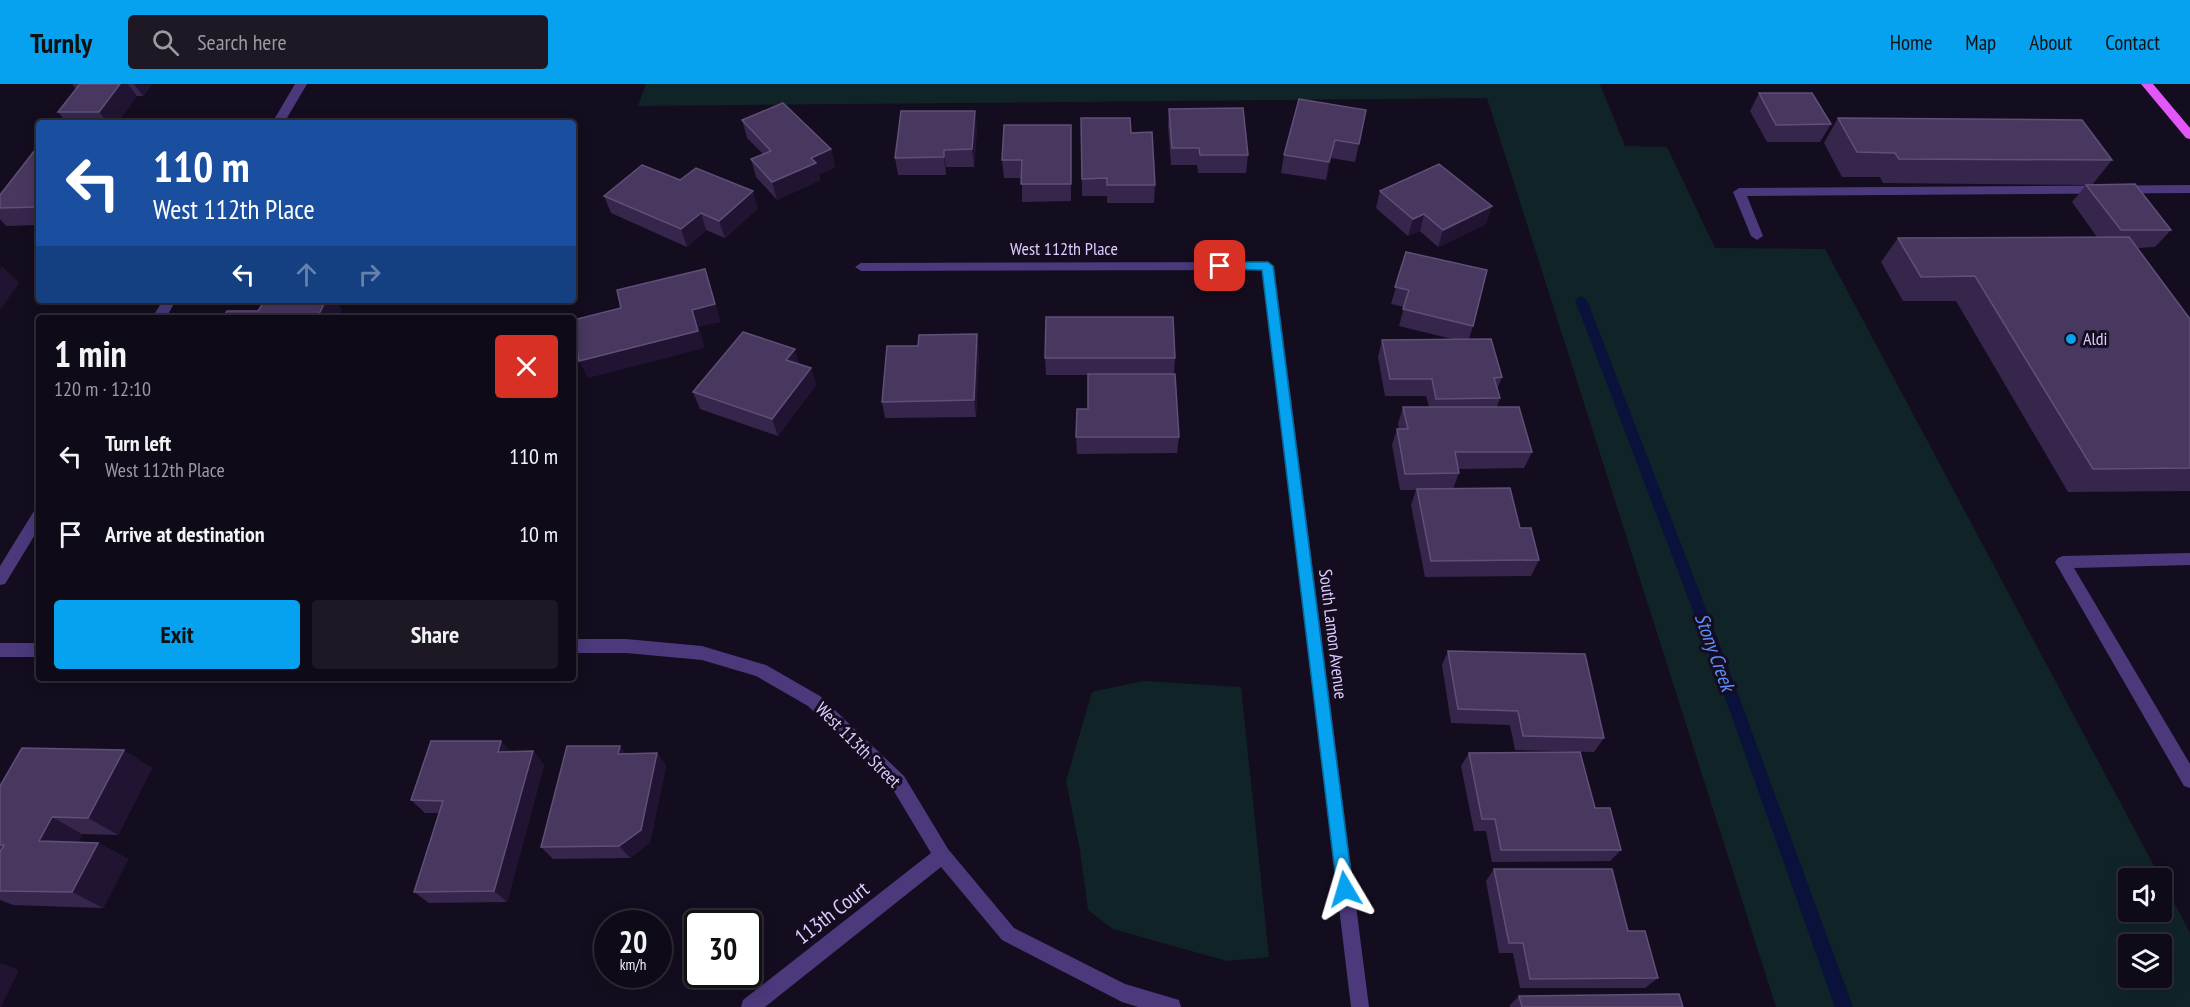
<!DOCTYPE html>
<meta charset="utf-8">
<style>
body{margin:0;font-family:"PT Sans Narrow",sans-serif;background:#1d1824;color:#f1f3f6;height:100vh;display:flex;flex-direction:column;font-size:22px;white-space:nowrap}
*{box-sizing:border-box;margin:0}
p{font-size:20px;color:#9b9aa1}
.icon{flex:none;width:33px;height:33px;fill:none;stroke:currentColor;stroke-width:2;stroke-linecap:round;stroke-linejoin:round}
.map{position:relative;flex:1;overflow:hidden}
.sheet{position:absolute;left:36px;top:231px;width:540px;height:366px;display:flex;flex-direction:column;background:#0f0a17;border-radius:6px;box-shadow:0 3px 15px #0003,0 0 0 2px #2f2b36}
.sheet>*{flex:none}
.guide{position:absolute;left:36px;top:36px;width:540px;height:183px;border-radius:6px;box-shadow:0 3px 15px #0003,0 0 0 2px #2f2b36;background:#1a4fa0;color:#fff;overflow:hidden}
.controls{position:absolute;left:2118px;top:784px;display:grid;gap:12px}
.controls a{display:grid;place-items:center;width:54px;height:54px;border-radius:6px;background:#0f0a17;box-shadow:0 3px 15px #0003,0 0 0 2px #2f2b36;font-size:30px}
.speed{position:absolute;left:594px;top:826px;display:flex;gap:12px;font-size:30px;font-weight:700;text-align:center}
.speed>*{display:grid;place-content:center;width:78px;height:78px;border-radius:50%;background:#0f0a17;box-shadow:0 3px 15px #0003,0 0 0 2px #2f2b36;line-height:1}
.speed small{font-size:15px;font-weight:400}
.speed .limit{border:3px solid #111;border-radius:9px;background:#fff;color:#111}
.pin{position:absolute;display:grid;place-items:center;width:51px;height:51px;color:#fff;margin:-26px;border-radius:12px;box-shadow:0 3px 9px #0006}
.me{position:absolute;width:66px;margin:-33px;rotate:353deg;stroke-linejoin:round;filter:drop-shadow(0 0 4px #0008)}
.turn{display:flex;align-items:center;gap:21px;height:126px;padding:0 18px;font-size:27px}
.turn .icon{width:78px;height:78px;stroke-width:2.5}
.turn b{display:block;font-size:42px;line-height:51px}
.lanes{display:flex;align-items:center;height:57px;padding:0 18px;background:#0003;justify-content:center;gap:30px;direction:ltr}
.lanes .off{opacity:.35}
.round{display:grid;place-items:center;flex:none;width:63px;height:63px;border-radius:6px;background:#1d1824}
.summary{display:flex;align-items:center;justify-content:space-between;height:102px;padding:0 18px}
h1{font-size:36px;font-weight:700;line-height:45px}
.action{display:flex;gap:12px;margin-top:auto;padding:12px 18px}
.action a{flex:1;height:69px;border-radius:6px;background:#07a2ef;color:#111;font-size:24px;font-weight:700;line-height:69px;text-align:center}
.action a+a{background:#1d1824;color:#f1f3f6}
ul{padding:0;list-style:none}
li{display:flex;align-items:center;gap:18px;height:78px;padding:0 18px}
li div{flex:1}
li b{display:block;font-size:22px}
li em{font-style:normal}
header{display:flex;align-items:center;gap:36px;box-sizing:border-box;height:84px;padding:0 30px;background:#07a2ef;color:#111}
header strong{font-size:28px}
nav{display:flex;gap:33px;margin-inline-start:auto;font-size:21px}
.search{width:420px;height:54px;background:#1d1824;display:flex;align-items:center;gap:15px;box-sizing:border-box;padding:0 21px;border-radius:6px;color:#9b9aa1;font-size:22px}
.map>svg:first-child{display:block}
.green{fill:#102428;fill-rule:evenodd}
.lines{fill:none;stroke-linecap:round;stroke-linejoin:round}
.stream{fill:#0a113a;fill-rule:evenodd}
.minor{fill:#4b397c;fill-rule:evenodd}
.major{fill:#e356fa;fill-rule:evenodd}
.wall{fill:#37264c}
.shaded-wall{fill:#211432}
.building{fill:#48375f;stroke:#604f78;stroke-width:1.5}
.route{fill:#07a2ef;stroke:#05699b;stroke-width:1.5}
.poi-dot{fill:#07a2ef;stroke:#140d1f;stroke-width:2}
.labels{text-anchor:middle;stroke-width:6;stroke-linejoin:round;paint-order:stroke}
.street-label{font-size:18px;fill:#ddccfe;stroke:#140d1f}
.poi-label{font-size:18px;fill:#ddccfe;stroke:#140d1f;text-anchor:start}
.water-label{font-size:20px;font-style:italic;fill:#5d8dfa;stroke:#140d1f}
.near-street-label{font-size:21px;fill:#ddccfe;stroke:#140d1f}
</style>
<header>
<strong>Turnly</strong>
<div class="search"><svg class="icon" aria-label="search" viewBox="0 0 24 24"><circle cx="10" cy="10" r="6"/><path d="M15 15l6 6"/></svg>Search here</div>
<nav><a>Home</a><a>Map</a><a>About</a><a>Contact</a></nav>
</header>
<div class="map">
<svg width="2190" height="923" viewBox="0 0 2190 923">
<rect width="100%" height="100%" fill="#140d1f"/>
<g class="green">
<path d="M646,0H1600L1625,62L1667,63L1715,164L1825,165L2161,795H2128V828H2162V796L2190,849V923H1776L1487,14L638,22ZM2128,861H2162V894H2128Z"/>
<path d="M1143,597L1241,603L1269,873L1227,877L1113,845L1088,826L1080,766L1066,697L1092,608Z"/>
</g>
<g class="lines">
<path class="stream" d="M1581,212L1587,216L1723,569L1853,923H1835L1709,569L1575,216Z"/>
<g class="minor">
<path d="M295,0H307L284,39H272Z"/>
<path d="M2190,101V109L1747,112L1763,152L1757,156L1751,152L1733,108L1739,104Z"/>
<path d="M1268,178L1274,182L1369,923H1351L1262,186L861,187L855,183L861,179Z"/>
<path d="M163,216H176L166,234H152Z"/>
<path d="M39,425V444L5,500L0,501V482L34,427Z"/>
<path d="M2190,469V481L2074,484L2190,680V704L2184,702L2055,478L2058,474L2063,472Z"/>
<path d="M573,555H626L702,562L766,581L820,612L904,692L948,765L1014,844L1125,900L1179,916L1181,923H1138L1122,918L1002,856L941,783L765,923H741L743,916L931,769L892,704L808,622L756,592L702,576L626,569H573Z"/>
<rect x="0" y="559" width="39" height="14"/>
</g>
<path class="major" d="M2141,0H2153L2190,44V55L2186,54Z"/>
</g>
<g class="wall">
<path d="M72,0H152L143,12H137L117,39H67L58,28L76,5Z"/>
<path d="M1759,9L1831,40L1820,58H1767L1750,27Z"/>
<path d="M1169,25L1248,71L1246,89H1198L1197,81H1171L1168,42Z"/>
<path d="M1366,26L1355,78L1331,74L1326,96L1281,89L1284,71Z"/>
<path d="M1081,34L1131,49L1155,101L1154,119H1107V112H1082Z"/>
<path d="M1838,34L2112,76L2092,101L1883,99L1880,93H1842L1824,59Z"/>
<path d="M742,36L831,65L835,83L819,90L820,96L777,116L756,93L751,75L763,70L747,54Z"/>
<path d="M1071,41V117L1022,118V94H1004L1002,76Z"/>
<path d="M977,44L974,83H946V91H898L895,74Z"/>
<path d="M39,66V141L6,142L0,135V111Z"/>
<path d="M680,96L758,124L725,154L706,146L687,163L611,129L604,112Z"/>
<path d="M2086,101L2171,146L2155,163L2137,164L2190,235V407L2068,408L1956,217H1903L1881,178L1898,154L2097,153L2072,118Z"/>
<path d="M1380,107L1486,140L1438,163L1420,147L1408,152L1376,124Z"/>
<path d="M1406,168L1473,242L1469,255L1502,293L1497,305L1500,314L1497,323L1532,368L1524,384L1458,385L1459,389L1453,405L1520,444L1539,476L1531,492L1425,493L1411,421L1416,406H1400L1392,361L1397,345H1399L1398,340L1403,323H1429L1426,312H1385L1378,273L1382,256L1452,255L1399,242L1404,223L1391,220Z"/>
<path d="M979,267L976,333L885,334L882,318Z"/>
<path d="M1045,274H1175L1174,290L1179,353L1177,369L1077,370L1076,353L1088,325V291H1046Z"/>
<path d="M799,281L811,284L816,301L778,352L700,325L693,308Z"/>
<path d="M1448,567L1604,654L1594,668L1515,666L1510,641L1451,639L1442,581Z"/>
<path d="M533,667L544,681L507,818L429,819L414,808L439,729H425L411,716L511,668Z"/>
<path d="M626,669H657L666,682L650,758L630,774L553,775L541,763Z"/>
<path d="M1469,669L1595,724L1621,766L1610,777L1492,778L1486,747H1474L1461,682Z"/>
<path d="M152,684L118,751L82,750L78,758L98,759L128,775L103,824L13,821L0,816V702Z"/>
<path d="M1494,785L1628,847L1658,894L1645,904H1520L1513,869H1499L1486,797Z"/>
<path d="M1519,912L1683,923H1510V921Z"/>
</g>
<g class="shaded-wall">
<path d="M120,0H128L137,12L117,39H108L99,28Z"/>
<path d="M134,0H152L143,12Z"/>
<path d="M975,27L977,44L974,83L972,65Z"/>
<path d="M1335,56L1331,74L1326,96L1329,78Z"/>
<path d="M831,65L835,83L819,90L820,96L777,116L772,98L811,74Z"/>
<path d="M944,66L946,83V91L944,73Z"/>
<path d="M753,107L758,124L725,154L719,137Z"/>
<path d="M39,118V128L35,123Z"/>
<path d="M1492,122L1486,140L1438,163L1443,146Z"/>
<path d="M701,129L706,146L687,163L681,145Z"/>
<path d="M1424,130L1420,147L1408,152L1413,135Z"/>
<path d="M2,182L19,199L0,226V185Z"/>
<path d="M705,185L721,238L699,243L705,264L588,294L579,277Z"/>
<path d="M326,216H336L342,226L338,234H317Z"/>
<path d="M977,250L979,267L976,333L974,316Z"/>
<path d="M795,265L800,282L786,276Z"/>
<path d="M811,284L816,301L778,352L772,335Z"/>
<path d="M501,657L513,670L498,668Z"/>
<path d="M620,662L630,675L618,670Z"/>
<path d="M124,666L152,684L118,751L88,734Z"/>
<path d="M533,667L544,681L507,818L494,807Z"/>
<path d="M657,669L666,682L650,758L630,774L619,762Z"/>
<path d="M52,733L82,750L70,773L39,757Z"/>
<path d="M98,759L128,775L103,824L72,808Z"/>
<path d="M0,879L19,886L1,923H0Z"/>
</g>
<g class="building">
<path d="M80,0H120L99,28H58Z"/>
<path d="M1759,9H1812L1831,40L1776,41Z"/>
<path d="M1299,15L1366,26L1359,60L1335,56L1329,78L1284,71Z"/>
<path d="M783,19L831,65L811,74L816,79L772,98L751,75L771,67L742,36Z"/>
<path d="M1243,24L1248,71H1200L1199,64H1172L1169,25Z"/>
<path d="M901,27H975L972,65L944,66V73L895,74Z"/>
<path d="M1081,34H1130L1131,49L1152,48L1155,101H1107V94L1082,95Z"/>
<path d="M1838,34L2082,36L2112,76L1899,75L1895,69L1857,68Z"/>
<path d="M1004,41H1071V100H1021L1022,76H1002Z"/>
<path d="M35,66H39V118L35,123L0,124V111Z"/>
<path d="M1439,80L1492,122L1443,146L1424,130L1413,135L1380,107Z"/>
<path d="M642,81L680,96L696,84L753,107L719,137L701,129L681,145L604,112Z"/>
<path d="M2135,100L2171,146H2121L2086,101Z"/>
<path d="M2129,153L2190,235V384L2093,385L1975,192L1921,193L1898,154Z"/>
<path d="M1406,168L1487,186L1473,242L1403,225L1409,206L1395,203Z"/>
<path d="M705,185L715,220L692,226L698,247L579,277L573,244V236L621,224L617,206Z"/>
<path d="M265,216H326L317,234H223L227,227H258Z"/>
<path d="M1046,233H1173L1175,274H1045Z"/>
<path d="M743,248L795,265L786,276L811,284L772,335L693,308Z"/>
<path d="M977,250L974,316L882,318L887,262H918L919,251Z"/>
<path d="M1491,255L1502,293L1494,294L1500,314L1436,315L1432,295H1390L1382,256Z"/>
<path d="M1088,290H1175L1179,353H1076L1077,325H1088Z"/>
<path d="M1403,323H1519L1532,368H1455L1459,389L1405,390L1397,345H1408Z"/>
<path d="M1510,404L1520,444H1531L1539,476L1431,477L1417,405Z"/>
<path d="M1448,567L1585,570L1604,654L1523,652L1518,627L1458,625Z"/>
<path d="M431,657H501L498,668L533,667L494,807L414,808L443,717L411,716Z"/>
<path d="M567,662H620L618,670L657,669L641,746L619,762L541,763Z"/>
<path d="M22,664L124,666L88,734L52,733L39,757L98,759L72,808L0,807V768L4,761H0V702Z"/>
<path d="M1580,668L1595,724H1610L1621,766H1501L1495,735H1482L1469,669Z"/>
<path d="M1494,785H1612L1628,847H1645L1658,894L1530,895L1523,859H1509Z"/>
<path d="M1679,910L1683,923H1522L1519,912Z"/>
</g>
<path class="route" d="M1220,178H1268L1273,182L1353,805L1351,811L1345,813L1339,811L1337,805L1262,186L1216,185L1214,182Z"/>
<circle class="poi-dot" cx="2071" cy="255" r="6"/>
<g class="labels">
<g class="street-label">
<text x="1064" y="171">West 112th Place</text>
<text transform="translate(1333 550) rotate(83)" y="6">South Lamon Avenue</text>
<text transform="translate(858 661) rotate(45)" y="6">West 113th Street</text>
</g>
<g class="poi-label">
<text x="2083" y="261">Aldi</text>
</g>
<g class="water-label">
<text transform="translate(1715 568) rotate(70)" y="7">Stony Creek</text>
</g>
<g class="near-street-label">
<text transform="translate(832 829) rotate(-38)" y="7">113th Court</text>
</g>
</g>
</svg>
<div class="controls">
<a><svg class="icon" aria-label="sound" viewBox="0 0 24 24"><path d="M4 9h4l5-4v14l-5-4H4zM17 9q2 3 0 6"/></svg></a>
<a><svg class="icon" aria-label="layers" viewBox="0 0 24 24"><path d="M12 4l9 5-9 5-9-5zM3 14l9 5 9-5"/></svg></a>
</div>
<div class="speed"><div>20<small>km/h</small></div><div class="limit">30</div></div>
<div class="pin" style="left:1220px;top:182px;background:#d93025"><svg class="icon" aria-label="arrive" viewBox="0 0 24 24"><path d="M6 21V4h12l-3 4 3 4H6"/></svg></div>
<svg class="me" style="left:1345px;top:805px" viewBox="-20 -20 40 40"><path d="M0-17L14 15 0 8-14 15z" fill="#07a2ef" stroke="#fff" stroke-width="4"/></svg>
<div class="guide">
<div class="turn"><svg class="icon" aria-label="left" viewBox="0 0 24 24"><path d="M17 20v-9H6M10 6l-5 5 5 5"/></svg><div><b>110 m</b>West 112th Place</div></div>
<div class="lanes"><svg class="icon" aria-label="left" viewBox="0 0 24 24"><path d="M17 20v-9H6M10 6l-5 5 5 5"/></svg><svg class="icon off" aria-label="ahead" viewBox="0 0 24 24"><path d="M12 20V5M6 11l6-6 6 6"/></svg><svg class="icon off" aria-label="right" viewBox="0 0 24 24"><path d="M7 20v-9h11M14 6l5 5-5 5"/></svg></div>
</div>
<section class="sheet">
<div class="summary"><div><h1>1 min</h1><p>120 m · 12:10</p></div><a class="round" style="background:#d93025;color:#fff"><svg class="icon" aria-label="close" viewBox="0 0 24 24"><path d="M6 6l12 12M18 6L6 18"/></svg></a></div>
<ul>
<li><svg class="icon" aria-label="left" viewBox="0 0 24 24"><path d="M17 20v-9H6M10 6l-5 5 5 5"/></svg><div><b>Turn left</b><p>West 112th Place</p></div><em>110 m</em></li>
<li><svg class="icon" aria-label="arrive" viewBox="0 0 24 24"><path d="M6 21V4h12l-3 4 3 4H6"/></svg><div><b>Arrive at destination</b></div><em>10 m</em></li>
</ul>
<div class="action"><a>Exit</a><a>Share</a></div>
</section>
</div>
